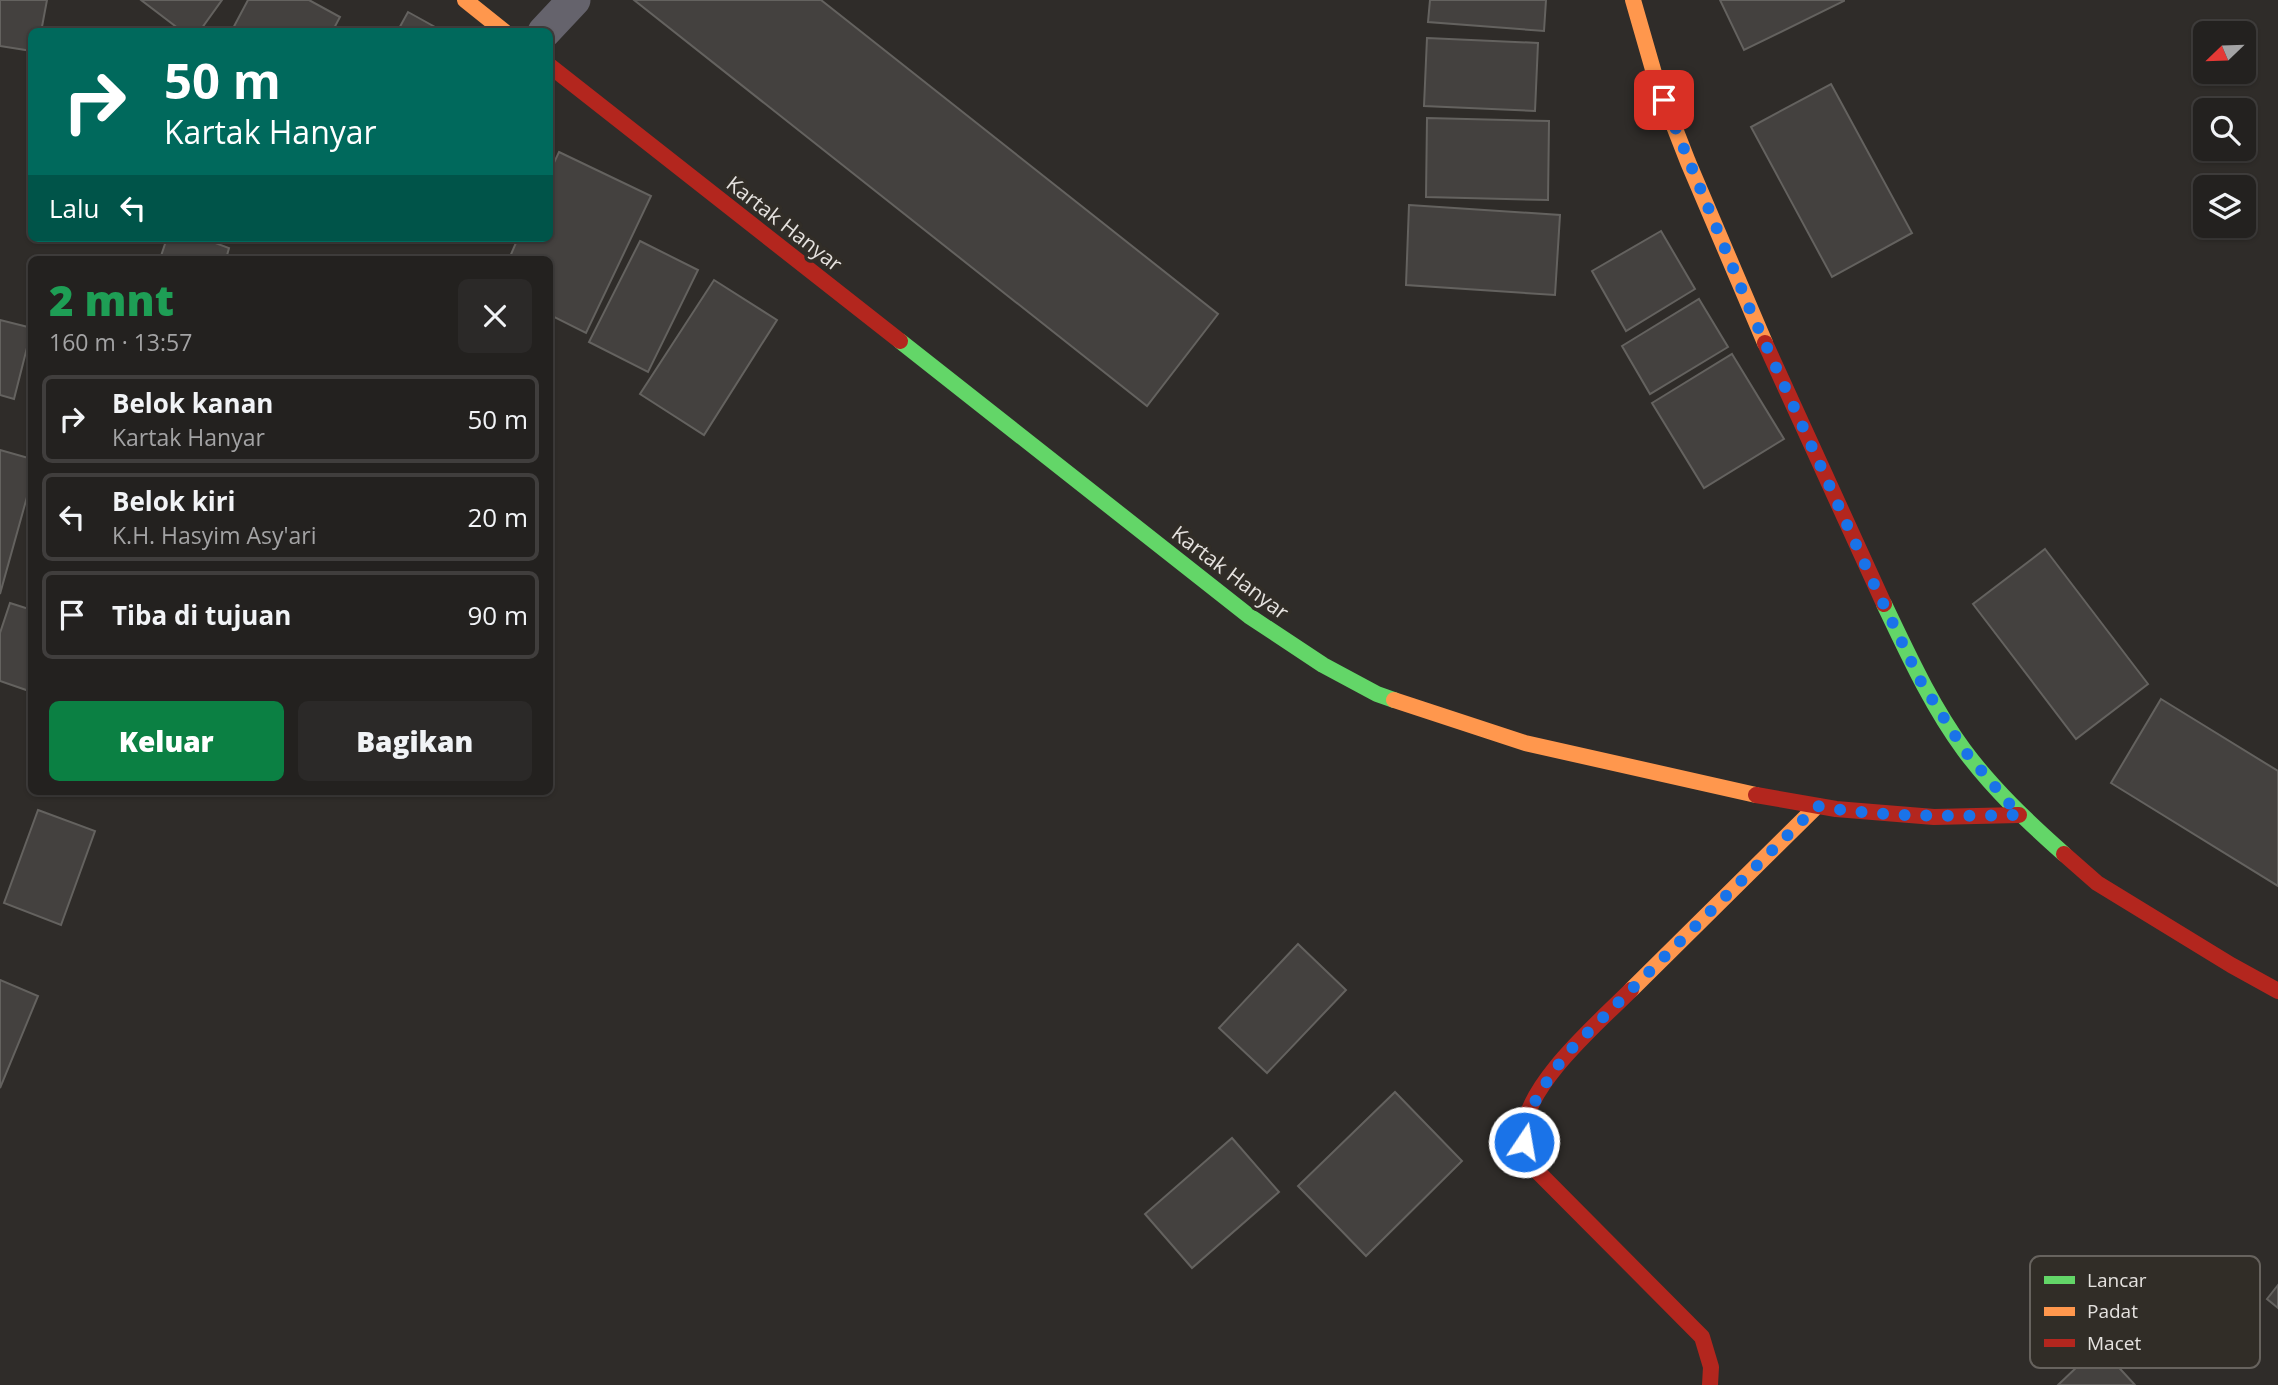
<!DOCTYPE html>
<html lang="id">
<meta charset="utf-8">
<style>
body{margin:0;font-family:"Open Sans",sans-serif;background:#2b2928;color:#f1f3f6;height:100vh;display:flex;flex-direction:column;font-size:26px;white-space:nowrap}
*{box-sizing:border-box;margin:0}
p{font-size:23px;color:#a3a3a4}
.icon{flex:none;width:38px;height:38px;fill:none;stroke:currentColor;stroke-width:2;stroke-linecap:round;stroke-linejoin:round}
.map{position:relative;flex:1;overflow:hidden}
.panel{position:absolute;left:28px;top:256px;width:525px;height:539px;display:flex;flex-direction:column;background:#23211f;border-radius:10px;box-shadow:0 2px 5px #0004,0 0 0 2px #403e3d}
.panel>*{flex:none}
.top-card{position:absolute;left:28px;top:28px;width:525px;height:214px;border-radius:10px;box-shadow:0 2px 5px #0004,0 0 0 2px #403e3d;background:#00695c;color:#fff;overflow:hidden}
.needle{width:46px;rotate:247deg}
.fabs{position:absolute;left:2193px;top:21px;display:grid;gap:14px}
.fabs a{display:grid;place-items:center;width:63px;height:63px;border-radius:10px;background:#23211f;box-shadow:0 2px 5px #0004,0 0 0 2px #403e3d;font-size:35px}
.pin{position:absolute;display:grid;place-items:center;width:60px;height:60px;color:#fff;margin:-30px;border-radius:14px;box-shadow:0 4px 10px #0006}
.me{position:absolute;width:77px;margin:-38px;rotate:12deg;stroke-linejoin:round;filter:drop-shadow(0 0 5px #0008)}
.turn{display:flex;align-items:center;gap:24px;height:147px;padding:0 21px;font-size:32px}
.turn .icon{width:91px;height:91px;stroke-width:2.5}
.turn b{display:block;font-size:49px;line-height:60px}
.then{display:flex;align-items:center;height:66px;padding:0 21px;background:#0003;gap:14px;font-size:26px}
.round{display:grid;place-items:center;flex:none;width:74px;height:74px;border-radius:10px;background:#2b2928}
.overview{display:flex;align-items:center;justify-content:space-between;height:119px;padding:0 21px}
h1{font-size:42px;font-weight:800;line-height:52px;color:#1e9e55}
.button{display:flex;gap:14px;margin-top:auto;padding:14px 21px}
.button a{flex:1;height:80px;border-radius:10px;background:#0b8043;color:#fff;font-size:28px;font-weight:800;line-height:80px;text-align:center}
.button a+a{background:#2b2928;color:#f1f3f6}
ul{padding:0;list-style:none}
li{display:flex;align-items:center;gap:21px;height:88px;margin:0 14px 10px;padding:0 7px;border:4px solid #403e3d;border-radius:10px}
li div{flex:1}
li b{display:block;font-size:26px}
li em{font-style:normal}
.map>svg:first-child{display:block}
.building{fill:#44413f;stroke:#64625f;stroke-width:2}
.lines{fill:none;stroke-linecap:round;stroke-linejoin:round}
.lane{stroke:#65636c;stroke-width:33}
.fast{stroke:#63d668;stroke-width:16}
.slow{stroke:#ff974d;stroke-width:16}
.jam{stroke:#b3261e;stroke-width:16}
.route{stroke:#1a73e8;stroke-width:12;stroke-dasharray:0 21.6}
.labels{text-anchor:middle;stroke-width:7;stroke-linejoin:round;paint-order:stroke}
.street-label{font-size:21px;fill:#e5e2df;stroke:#312d27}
.key{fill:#312d27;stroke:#67635e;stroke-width:2}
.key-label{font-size:19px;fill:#e5e2df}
</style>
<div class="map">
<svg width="2278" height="1385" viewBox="0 0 2278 1385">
<rect width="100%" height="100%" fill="#2f2c29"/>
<g class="building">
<path d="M0,0H47L41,32H32V51L0,46Z"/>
<path d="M141,0H222L199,32H183Z"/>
<path d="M248,0H309L340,17L332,32H231Z"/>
<path d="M634,0H821L1218,314L1147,406Z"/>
<path d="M1430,0H1546L1544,31L1428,22Z"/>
<path d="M1720,0H1844V1L1744,50Z"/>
<path d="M408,12L444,32H397Z"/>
<path d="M1427,38L1538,43L1535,111L1424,106Z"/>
<path d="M1831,84L1912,233L1832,277L1751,127Z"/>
<path d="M1427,118L1549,121L1548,200L1426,197Z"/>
<path d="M559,152L651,196L586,333L550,315V259H509L518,238H550V171Z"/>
<path d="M1409,205L1560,215L1555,295L1406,285Z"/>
<path d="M1661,231L1695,289L1626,331L1592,271Z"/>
<path d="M167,238H202L229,248L226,259H160Z"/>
<path d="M640,241L698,270L648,372L589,342Z"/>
<path d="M714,280L777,320L704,435L640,394Z"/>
<path d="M1699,299L1728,347L1650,394L1622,346Z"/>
<path d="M0,320L32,328L14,399L0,395Z"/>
<path d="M1732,354L1784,439L1704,488L1652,403Z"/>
<path d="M0,450L32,459V479L0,594Z"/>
<path d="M2045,549L2148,684L2076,739L1973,604Z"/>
<path d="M10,603L32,610V692L0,681V633Z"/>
<path d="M2161,699L2278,771V886L2111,783Z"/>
<path d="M38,810L95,831L61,925L4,903Z"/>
<path d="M1298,944L1346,990L1267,1073L1219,1028Z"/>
<path d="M0,980L38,996L0,1088Z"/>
<path d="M1395,1092L1462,1161L1366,1256L1298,1186Z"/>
<path d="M1232,1138L1279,1192L1192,1268L1145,1214Z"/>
<path d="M2278,1285V1308L2267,1299Z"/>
<path d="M2099,1346L2135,1385H2058Z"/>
</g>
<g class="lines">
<path class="lane" d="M544,32L574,0"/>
<g class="fast">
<path d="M900,341L1249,616L1323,665L1377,694L1394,700"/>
<path d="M1884,604C1908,654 1931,705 1964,750C1993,789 2028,822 2064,854"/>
</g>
<g class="slow">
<path d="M465,0L505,32"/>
<path d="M1633,0L1656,80L1688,162L1765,343"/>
<path d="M1394,700L1525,743L1756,795"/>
<path d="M1631,990L1817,806"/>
</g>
<g class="jam">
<path d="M550,66L900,341"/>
<path d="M1765,343L1884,604"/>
<path d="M1756,795L1836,809L1934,817L2019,815"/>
<path d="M2064,854L2097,883L2231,965L2278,991"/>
<path d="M1631,990C1599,1022 1525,1085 1524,1132C1524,1146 1530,1157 1535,1169L1702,1337L1711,1367L1710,1385"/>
</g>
</g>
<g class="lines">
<path class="route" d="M1524,1142C1526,1106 1546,1084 1565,1055L1817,806C1883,818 1952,816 2019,815L1964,750L1920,680L1872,580L1751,312L1664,100"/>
</g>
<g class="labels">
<g class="street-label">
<text transform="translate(784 224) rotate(38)" y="7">Kartak Hanyar</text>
<text transform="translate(1230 573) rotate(37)" y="7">Kartak Hanyar</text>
</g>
</g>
<rect x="2030" y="1256" width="230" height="112" rx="10" class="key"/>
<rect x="2044" y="1276" width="31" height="8" fill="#63d668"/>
<rect x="2044" y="1307" width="31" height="9" fill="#ff974d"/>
<rect x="2044" y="1339" width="31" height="8" fill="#b3261e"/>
<g class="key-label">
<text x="2087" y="1287">Lancar</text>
<text x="2087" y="1318">Padat</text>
<text x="2087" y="1350">Macet</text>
</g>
</svg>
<div class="fabs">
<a><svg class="needle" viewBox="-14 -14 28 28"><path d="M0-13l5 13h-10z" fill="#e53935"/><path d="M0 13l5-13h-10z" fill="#a3a3a4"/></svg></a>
<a><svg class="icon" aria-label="search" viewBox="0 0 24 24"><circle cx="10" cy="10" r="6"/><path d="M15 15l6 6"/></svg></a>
<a><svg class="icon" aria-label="layers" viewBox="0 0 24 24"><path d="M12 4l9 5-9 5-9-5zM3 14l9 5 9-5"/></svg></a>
</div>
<div class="pin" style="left:1664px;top:100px;background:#d93025"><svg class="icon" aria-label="arrive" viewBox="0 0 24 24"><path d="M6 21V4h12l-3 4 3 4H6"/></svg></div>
<svg class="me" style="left:1524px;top:1142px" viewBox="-20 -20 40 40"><circle r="17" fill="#1a73e8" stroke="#fff" stroke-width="3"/><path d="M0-11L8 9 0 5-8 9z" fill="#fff"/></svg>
<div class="top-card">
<div class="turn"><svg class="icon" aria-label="right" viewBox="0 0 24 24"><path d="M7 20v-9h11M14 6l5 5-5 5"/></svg><div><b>50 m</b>Kartak Hanyar</div></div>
<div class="then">Lalu<svg class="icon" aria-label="left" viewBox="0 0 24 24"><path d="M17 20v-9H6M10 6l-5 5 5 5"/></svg></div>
</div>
<section class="panel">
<div class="overview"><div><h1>2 mnt</h1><p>160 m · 13:57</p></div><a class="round"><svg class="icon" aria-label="close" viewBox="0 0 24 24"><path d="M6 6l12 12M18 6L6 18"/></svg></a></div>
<ul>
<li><svg class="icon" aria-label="right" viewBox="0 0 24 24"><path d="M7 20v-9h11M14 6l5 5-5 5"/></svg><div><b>Belok kanan</b><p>Kartak Hanyar</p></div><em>50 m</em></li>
<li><svg class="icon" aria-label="left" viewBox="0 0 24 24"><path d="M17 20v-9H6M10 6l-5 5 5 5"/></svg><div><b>Belok kiri</b><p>K.H. Hasyim Asy'ari</p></div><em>20 m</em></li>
<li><svg class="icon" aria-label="arrive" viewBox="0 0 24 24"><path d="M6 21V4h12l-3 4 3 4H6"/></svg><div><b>Tiba di tujuan</b></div><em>90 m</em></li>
</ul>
<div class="button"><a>Keluar</a><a>Bagikan</a></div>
</section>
</div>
